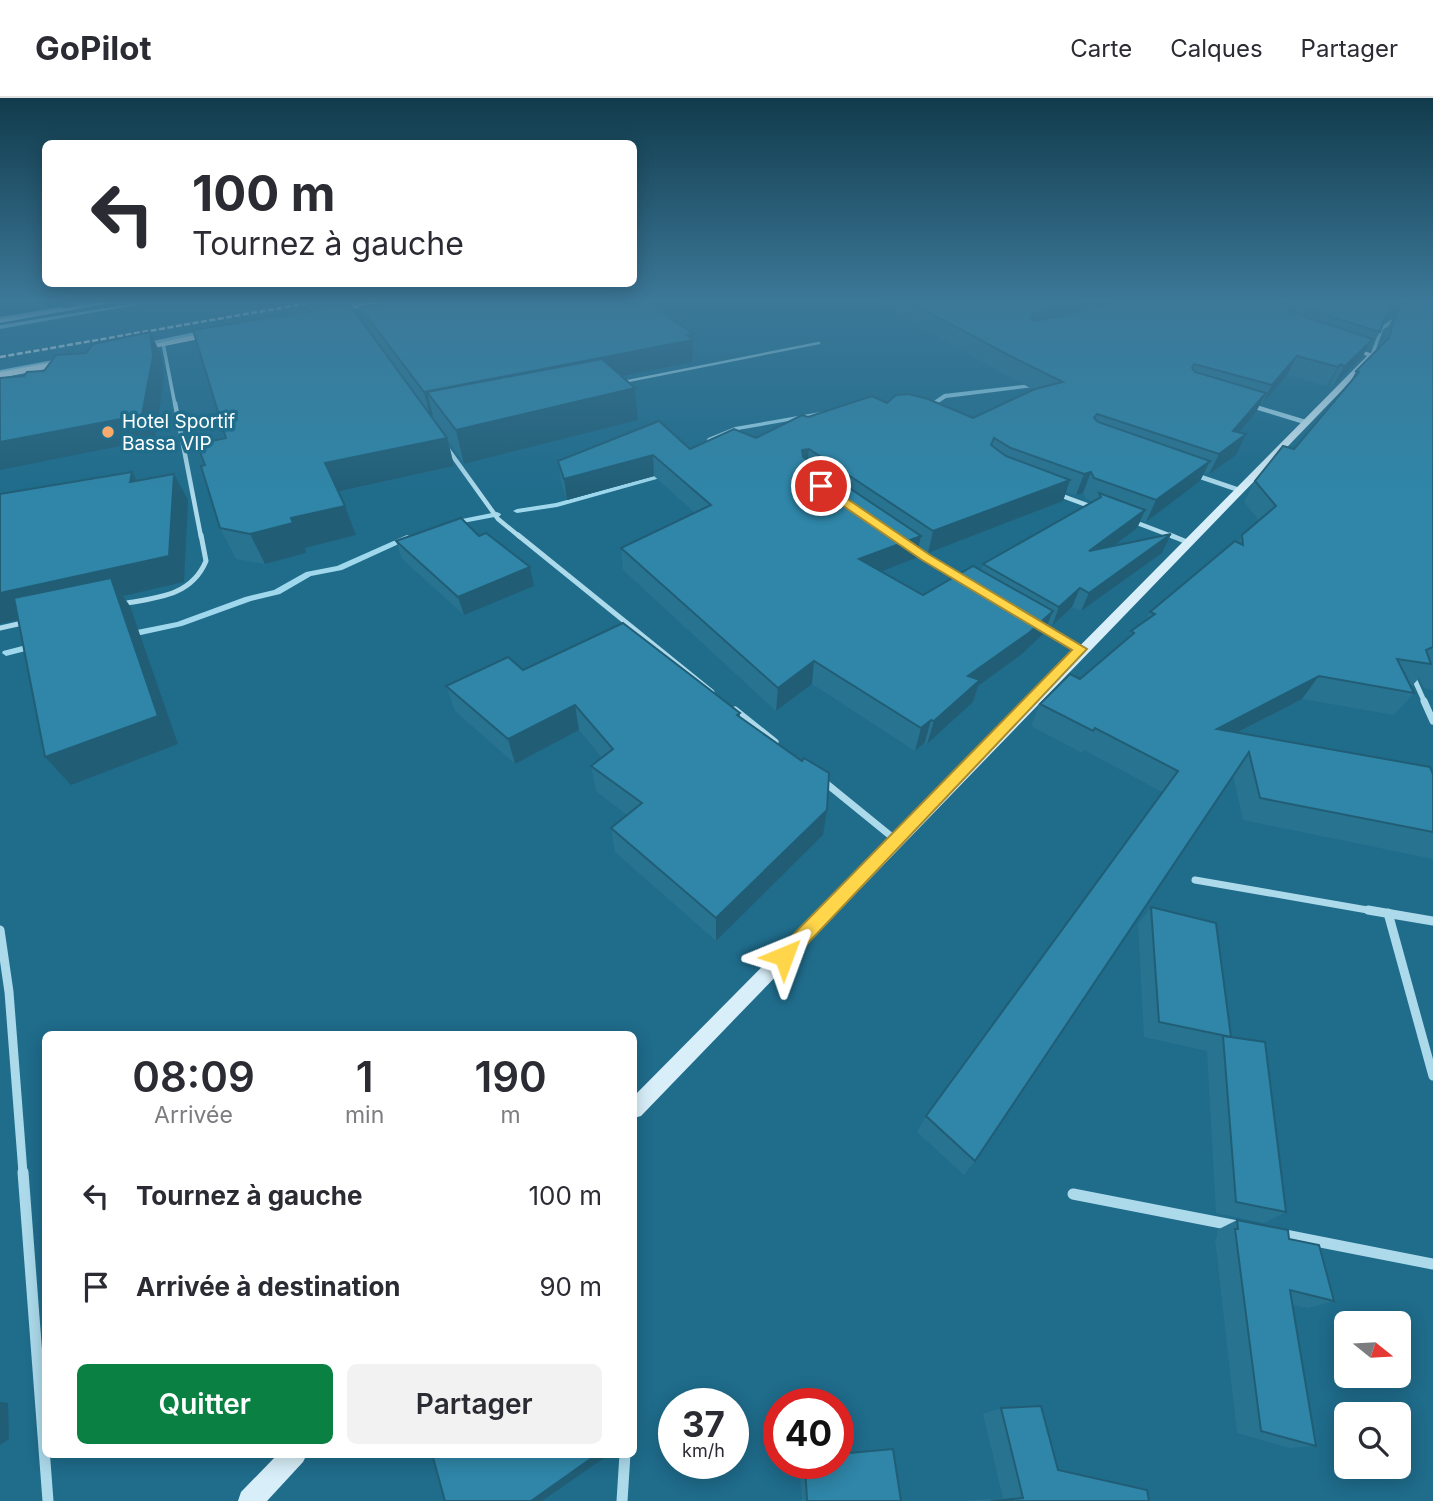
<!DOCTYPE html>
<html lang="fr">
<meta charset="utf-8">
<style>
body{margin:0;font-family:Inter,sans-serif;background:#f2f2f3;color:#2b2b33;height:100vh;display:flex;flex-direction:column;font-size:26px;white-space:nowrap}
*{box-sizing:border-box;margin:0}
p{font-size:23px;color:#7c7c81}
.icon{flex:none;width:38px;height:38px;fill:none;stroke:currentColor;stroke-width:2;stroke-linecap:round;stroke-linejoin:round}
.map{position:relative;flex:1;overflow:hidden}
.drawer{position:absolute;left:42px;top:933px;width:595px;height:427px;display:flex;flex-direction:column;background:#fff;border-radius:10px;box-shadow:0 4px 18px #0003}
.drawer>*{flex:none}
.top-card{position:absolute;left:42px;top:42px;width:595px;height:147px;border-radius:10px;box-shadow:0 4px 18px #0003;background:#fff;color:#2b2b33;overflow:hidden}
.needle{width:46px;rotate:108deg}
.tools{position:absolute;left:1334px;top:1213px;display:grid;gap:14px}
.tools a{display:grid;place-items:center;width:77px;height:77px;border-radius:10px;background:#fff;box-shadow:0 4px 18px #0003;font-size:35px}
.speed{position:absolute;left:658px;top:1290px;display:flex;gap:14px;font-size:35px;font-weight:700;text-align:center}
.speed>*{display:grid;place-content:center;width:91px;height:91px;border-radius:50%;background:#fff;box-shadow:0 4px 18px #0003;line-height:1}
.speed small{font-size:18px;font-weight:400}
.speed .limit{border:10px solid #d22;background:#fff;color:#111}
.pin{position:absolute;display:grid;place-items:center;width:60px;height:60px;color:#fff;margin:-30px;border:4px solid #fff;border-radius:50%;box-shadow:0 2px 7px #0007}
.me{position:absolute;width:77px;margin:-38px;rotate:44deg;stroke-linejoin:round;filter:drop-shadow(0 0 5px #0008)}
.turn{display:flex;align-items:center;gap:24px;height:147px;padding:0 35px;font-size:32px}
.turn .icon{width:91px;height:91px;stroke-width:2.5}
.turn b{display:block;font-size:49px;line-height:60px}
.eta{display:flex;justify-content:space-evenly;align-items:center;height:119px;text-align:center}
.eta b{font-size:42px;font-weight:600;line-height:49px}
.action{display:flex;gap:14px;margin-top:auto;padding:14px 35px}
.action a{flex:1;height:80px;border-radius:10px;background:#0b8043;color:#fff;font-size:28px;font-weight:600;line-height:80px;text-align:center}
.action a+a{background:#f2f2f3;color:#2b2b33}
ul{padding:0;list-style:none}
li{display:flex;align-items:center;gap:21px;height:91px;padding:0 35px}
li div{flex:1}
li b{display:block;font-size:26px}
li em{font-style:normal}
header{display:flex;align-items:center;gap:42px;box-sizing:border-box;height:98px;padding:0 35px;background:#fff;border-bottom:2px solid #e1e1e2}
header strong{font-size:33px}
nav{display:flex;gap:38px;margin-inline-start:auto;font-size:24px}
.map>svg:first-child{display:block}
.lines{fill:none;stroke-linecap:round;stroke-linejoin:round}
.stream{fill:#9fd8ed;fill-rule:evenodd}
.lane{stroke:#acdaeb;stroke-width:2.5}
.street-far5{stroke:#acdaeb;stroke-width:3.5}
.street-far4{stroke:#acdaeb;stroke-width:4.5}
.street-far3{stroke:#acdaeb;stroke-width:5}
.street-far2{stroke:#acdaeb;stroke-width:7}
.street-far1{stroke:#acdaeb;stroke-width:9}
.street{stroke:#acdaeb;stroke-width:11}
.secondary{fill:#d8eff9;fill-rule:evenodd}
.primary{fill:#f1fafe;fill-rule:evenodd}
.rail{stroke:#fff;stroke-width:2.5;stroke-dasharray:6 2.5;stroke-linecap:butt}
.wall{fill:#287390;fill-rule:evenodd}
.shaded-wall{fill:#215e76}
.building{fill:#2f86a8;stroke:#215e76;stroke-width:2}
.route{fill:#ffd54a;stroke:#a68a30;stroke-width:2}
.poi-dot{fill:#f9aa6c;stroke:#1f6c8b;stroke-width:2.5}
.labels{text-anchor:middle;stroke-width:7;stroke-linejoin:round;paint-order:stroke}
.far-poi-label{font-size:19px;fill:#fff;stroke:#1f6c8b;text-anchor:start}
</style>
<header>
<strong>GoPilot</strong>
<nav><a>Carte</a><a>Calques</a><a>Partager</a></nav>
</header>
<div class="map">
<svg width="1433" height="1403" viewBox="0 0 1433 1403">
<rect width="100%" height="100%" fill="#1f6c8b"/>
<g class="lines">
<g class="stream">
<path d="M109,201H118L76,208L74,207Z"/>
<path d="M162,201H170L0,231V227Z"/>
<path d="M374,201H382L303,216L301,215Z"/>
<path d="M61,209L63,211L0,221V219Z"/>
<path d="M209,231L211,234L142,248L139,246Z"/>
<path d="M64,260L66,261V263L0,276V272Z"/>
<path d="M1039,285L1041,286V288L946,300L926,313L921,312L944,296Z"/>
<path d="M832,312L835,314L834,315L738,332L713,342L706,353L701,352L708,340L735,329Z"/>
<path d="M669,374L672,376L671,377L557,409L517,415L513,413L517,411L556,405Z"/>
<path d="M497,414L501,416L500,418L452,427L448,425L452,423Z"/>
<path d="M407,437L414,439L342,472L311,478L280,496L251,503L182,528L127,540L123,537L127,534L177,524L245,499L274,492L306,474L337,468Z"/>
<path d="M38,544L42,547L41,549L6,558L2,555L3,553Z"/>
</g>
<g class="lane">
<path d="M828,201L832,203"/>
<path d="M623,284L819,245"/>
</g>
<g class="street-far5">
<path d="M163,245L175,307"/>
<path d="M1372,257L1382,230L1397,220"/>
</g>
<g class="street-far4">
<path d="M175,305L201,439"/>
<path d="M1249,307L1305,324"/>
<path d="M447,350L498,421L520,439"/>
<path d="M1195,377L1239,392"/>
<path d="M1057,396L1095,410"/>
<path d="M1132,423L1174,439"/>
</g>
<g class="street-far3">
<path d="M518,437L712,594"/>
<path d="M1170,437L1187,444"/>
<path d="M910,449L963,481"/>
<path d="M121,506C155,500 191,499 206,463L201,437"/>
<path d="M1039,527L1081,551"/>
<path d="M0,530L27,524"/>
<path d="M1412,576L1425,605"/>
</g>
<g class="street-far2">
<path d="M1424,603L1433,623"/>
<path d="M735,612L775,644"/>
<path d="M822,682L897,743"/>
<path d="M1195,782L1379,814"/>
</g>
<g class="street-far1">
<path d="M1368,812L1433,823"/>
<path d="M1388,815L1433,978"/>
<path d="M0,832L9,894L23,1075"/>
</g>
<g class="street">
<path d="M23,1074L48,1403"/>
<path d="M1073,1096L1237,1128"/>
<path d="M1280,1136L1433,1166"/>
<path d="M622,1403L625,1356"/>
</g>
<g class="secondary">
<path d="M121,201H133L0,225V221Z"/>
<path d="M1347,247L1376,257L641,1018L634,1020V998L1367,258L1347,249Z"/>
<path d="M278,1356H307L303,1364L267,1403H238L241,1394Z"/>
</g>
<g class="primary">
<path d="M387,201H403L330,215L326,213Z"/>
<path d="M217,232L220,237L134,254L130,251Z"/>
<path d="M69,261L72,262V266L0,280V274Z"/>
</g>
<path class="rail" d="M0,259L332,201"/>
</g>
<g class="wall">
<path d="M870,201H1433V592L1424,590L1419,580L1412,588H1410L1414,595L1394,617L1302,601L1238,635L1433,676V761L1243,722L1233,677L975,1063L964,1077L917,1034L926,1018L1162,694L1084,652L1082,655L1031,628L1040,606L1080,581L1127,542L1131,533L1146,523L1150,514L1238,445L1242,437L1259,423L1244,404L1255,383L1294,351L1349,287L1356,273L1381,248L1386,233L1395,216L1383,224L1380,234L1369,252L1367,251L1362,259L1333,288L1330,285L1327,288L1287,277L1262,306L1260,305L1256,314L1239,334L1236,357L1209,376L1204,375L1200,383L1146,424L1141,422L1137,430L1113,448L1171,436L1162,455L1081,513L1072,509L1052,528L1048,525L1044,535L1022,556L978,588L973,604L927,646L925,644L915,653L812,586L776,613L623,472L621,450L695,415L654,378L567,402L561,384L558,363L690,351L756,340L808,319L887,305L973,320L1034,292L1011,280ZM1066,394L1076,397L1083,395L1086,401L1093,403L983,466L981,473L923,497L881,473L916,460L919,449L928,455L1063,403Z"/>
<path d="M360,209L694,258L693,264L622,279L635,290L638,322L464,366L448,342L454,368L338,394L356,437L305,450L306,455L265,466L236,461L220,430L205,367L226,340L367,230Z"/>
<path d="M479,438L534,488L464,517L402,461L396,443Z"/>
<path d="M523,572L740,615V620L827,712L823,737L716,843L615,754L611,730L627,717L596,693L591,668L602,660L579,632L515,666L455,613L446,588Z"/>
<path d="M1151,809L1231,939L1286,1114L1264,1125L1216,1115L1207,953L1144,939L1138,826Z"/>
<path d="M1237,1122L1289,1141L1334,1203L1308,1210L1292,1207L1316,1348L1289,1350L1237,1335L1215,1141L1217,1140V1132Z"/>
<path d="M1001,1310L1058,1372L1149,1403H965L1003,1400L983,1316Z"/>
<path d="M799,1365H838L901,1403H802Z"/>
</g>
<g class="shaded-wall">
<path d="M0,201H97L0,217Z"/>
<path d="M1097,201H1163L1026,239L1031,221L1034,215Z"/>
<path d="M1402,201H1408L1401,212L1379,227L1389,209Z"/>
<path d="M150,234L161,256L164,280L155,341L0,372V344Z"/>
<path d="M693,236V264L443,315L427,294L433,317L430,318L424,294Z"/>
<path d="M1373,241L1362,259L1333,288L1344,269Z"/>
<path d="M1297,258L1287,277L1262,306L1272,287Z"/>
<path d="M1341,266L1330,285L1327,288L1338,269Z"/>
<path d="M635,290L638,322L464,366L456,332Z"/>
<path d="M1266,295L1256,314L1224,352L1246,336L1236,357L1209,376L1219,356L1233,333Z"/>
<path d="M447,340L454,368L336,394L325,365Z"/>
<path d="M809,351L807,372L800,373L802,352Z"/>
<path d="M653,357L654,378L567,402L564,381Z"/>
<path d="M1210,363L1200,383L1146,424L1156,402Z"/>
<path d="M132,374L146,399L130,384Z"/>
<path d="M1091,374L1083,395L1076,397L1084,376Z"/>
<path d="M174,376L188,402L184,484L123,498L130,508L178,646L71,687L45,659L118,499L0,526V495Z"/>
<path d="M1070,382L1063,403L928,455L933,433Z"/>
<path d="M345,408L356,437L305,450L306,455L265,466L250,436L291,420Z"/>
<path d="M1145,412L1137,430L1082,472L1089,453Z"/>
<path d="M1171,436L1162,455L1081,513L1089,495Z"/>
<path d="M921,438L916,460L856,483L859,461Z"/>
<path d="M530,469L534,488L464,517L458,499Z"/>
<path d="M1080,490L1072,509L1052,528L1059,509Z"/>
<path d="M1053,513L1044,535L1022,556L978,588L973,604L927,646L934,623L968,578Z"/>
<path d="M814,563L812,586L776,613L778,590Z"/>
<path d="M1319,578L1302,601L1202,653L1217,631Z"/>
<path d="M575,607L579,632L515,666L508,641Z"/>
<path d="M931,622L925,644L915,653L921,630Z"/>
<path d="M827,712L823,737L716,843V820Z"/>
<path d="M0,1304L8,1305L9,1341L0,1347Z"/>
<path d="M596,1356H603L604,1360L542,1403H531Z"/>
</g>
<g class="building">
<path d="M386,201H644L693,236L687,237L693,242L424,294L360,209L380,206Z"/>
<path d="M903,201H1097L1034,215L1031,221L1036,223L1131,201H1250L1373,241L1344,269L1341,266L1338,269L1297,258L1272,287L1194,266L1192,270L1195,274L1266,295L1233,333L1246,336L1219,356L1097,316L1094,320L1098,324L1210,363L1156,402L1094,380L1091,374L1084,376L1011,350L994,340L991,347L1006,358L1070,382L933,433L809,351L802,352L803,359L921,438L859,461L923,497L973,468L1053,513L1030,534L968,578L980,582L934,623L931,622L921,630L814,563L778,590L621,450L711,407L653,357L564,381L558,363L659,323L690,351L734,331L756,340L802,317L808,319L872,298L887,305L896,297L909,296L928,301L973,320L1035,291L1063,284L1016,261Z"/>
<path d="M1276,201H1402L1389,209L1380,234Z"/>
<path d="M1416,201H1433V549L1426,552L1431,566L1397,561L1414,595L1319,578L1217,631L1430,669L1433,676V734L1260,700L1249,654L975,1063L926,1018L1178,673L1095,630L1093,633L1040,606L1070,576L1080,581L1134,535L1131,533L1155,516L1150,514L1235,443L1243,447L1242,437L1276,408L1255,383L1283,348L1294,351L1359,274L1356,273L1389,240L1396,215Z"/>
<path d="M350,207L447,340L325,365L345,408L291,420L293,425L250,436L220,430L201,368L205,367L197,346L226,340L193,232Z"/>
<path d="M150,234L153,258L142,317L0,344V280L24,278L27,274L44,273L56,257L86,255L93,246Z"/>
<path d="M602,261L635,290L456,332L427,294Z"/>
<path d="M132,374L130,384L174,376L169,458L0,495V396Z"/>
<path d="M1099,395L1145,412L1089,453L1171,436L1089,495L1080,490L1059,509L983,466L1101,399Z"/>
<path d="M461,420L479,438L486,435L530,469L458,499L396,443Z"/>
<path d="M111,480L158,618L45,659L14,500Z"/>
<path d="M623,525L740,615L737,617L802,663L804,660L829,675L827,712L716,820L611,730L642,705L591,668L613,651L575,607L508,641L446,588L508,559L523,572Z"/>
<path d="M1151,809L1216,825L1231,939L1159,924Z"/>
<path d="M1223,938L1265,944L1286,1114L1236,1104Z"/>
<path d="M1237,1122L1288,1132L1289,1141L1319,1147L1334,1203L1290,1192L1316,1348L1261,1333L1235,1131H1238Z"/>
<path d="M1041,1308L1058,1372L1147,1392L1149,1403H991L1023,1400L1001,1310Z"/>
<path d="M893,1351L901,1403H807L805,1365H838V1356Z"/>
<path d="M432,1356H596V1357L531,1403H445Z"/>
</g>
<linearGradient id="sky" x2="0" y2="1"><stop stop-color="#113b4c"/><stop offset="0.51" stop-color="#3c7898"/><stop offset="1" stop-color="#3c7898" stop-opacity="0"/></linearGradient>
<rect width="1433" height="397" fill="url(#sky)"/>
<path class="route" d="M817,385H824L930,457L1087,551L791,863L784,866L778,863L775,858L778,852L1072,552L922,462L817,390Z"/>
<circle class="poi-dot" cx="108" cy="334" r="7"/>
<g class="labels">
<g class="far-poi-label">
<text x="122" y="330">Hotel Sportif<tspan x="122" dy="22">Bassa VIP</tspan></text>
</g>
</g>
</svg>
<div class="tools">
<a><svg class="needle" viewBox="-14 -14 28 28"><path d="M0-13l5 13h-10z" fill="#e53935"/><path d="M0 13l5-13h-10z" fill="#7c7c81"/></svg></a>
<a><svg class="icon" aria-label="search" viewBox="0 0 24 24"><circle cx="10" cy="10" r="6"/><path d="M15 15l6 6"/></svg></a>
</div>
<div class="speed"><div>37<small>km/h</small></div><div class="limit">40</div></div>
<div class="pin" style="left:821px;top:388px;background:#d93025"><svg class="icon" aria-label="arrive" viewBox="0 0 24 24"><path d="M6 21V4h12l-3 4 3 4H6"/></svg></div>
<svg class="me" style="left:784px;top:858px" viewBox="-20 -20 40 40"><path d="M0-17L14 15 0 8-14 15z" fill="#ffd54a" stroke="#fff" stroke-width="4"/></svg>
<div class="top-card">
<div class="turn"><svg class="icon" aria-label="left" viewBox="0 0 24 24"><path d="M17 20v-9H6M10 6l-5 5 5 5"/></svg><div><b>100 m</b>Tournez à gauche</div></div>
</div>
<section class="drawer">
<div class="eta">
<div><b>08:09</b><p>Arrivée</p></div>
<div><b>1</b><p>min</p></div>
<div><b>190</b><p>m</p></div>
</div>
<ul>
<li><svg class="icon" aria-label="left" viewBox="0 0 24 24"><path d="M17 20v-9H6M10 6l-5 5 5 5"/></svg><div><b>Tournez à gauche</b></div><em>100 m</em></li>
<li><svg class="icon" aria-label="arrive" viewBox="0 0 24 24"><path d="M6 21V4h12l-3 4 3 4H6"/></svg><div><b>Arrivée à destination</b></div><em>90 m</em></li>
</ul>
<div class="action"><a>Quitter</a><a>Partager</a></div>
</section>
</div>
